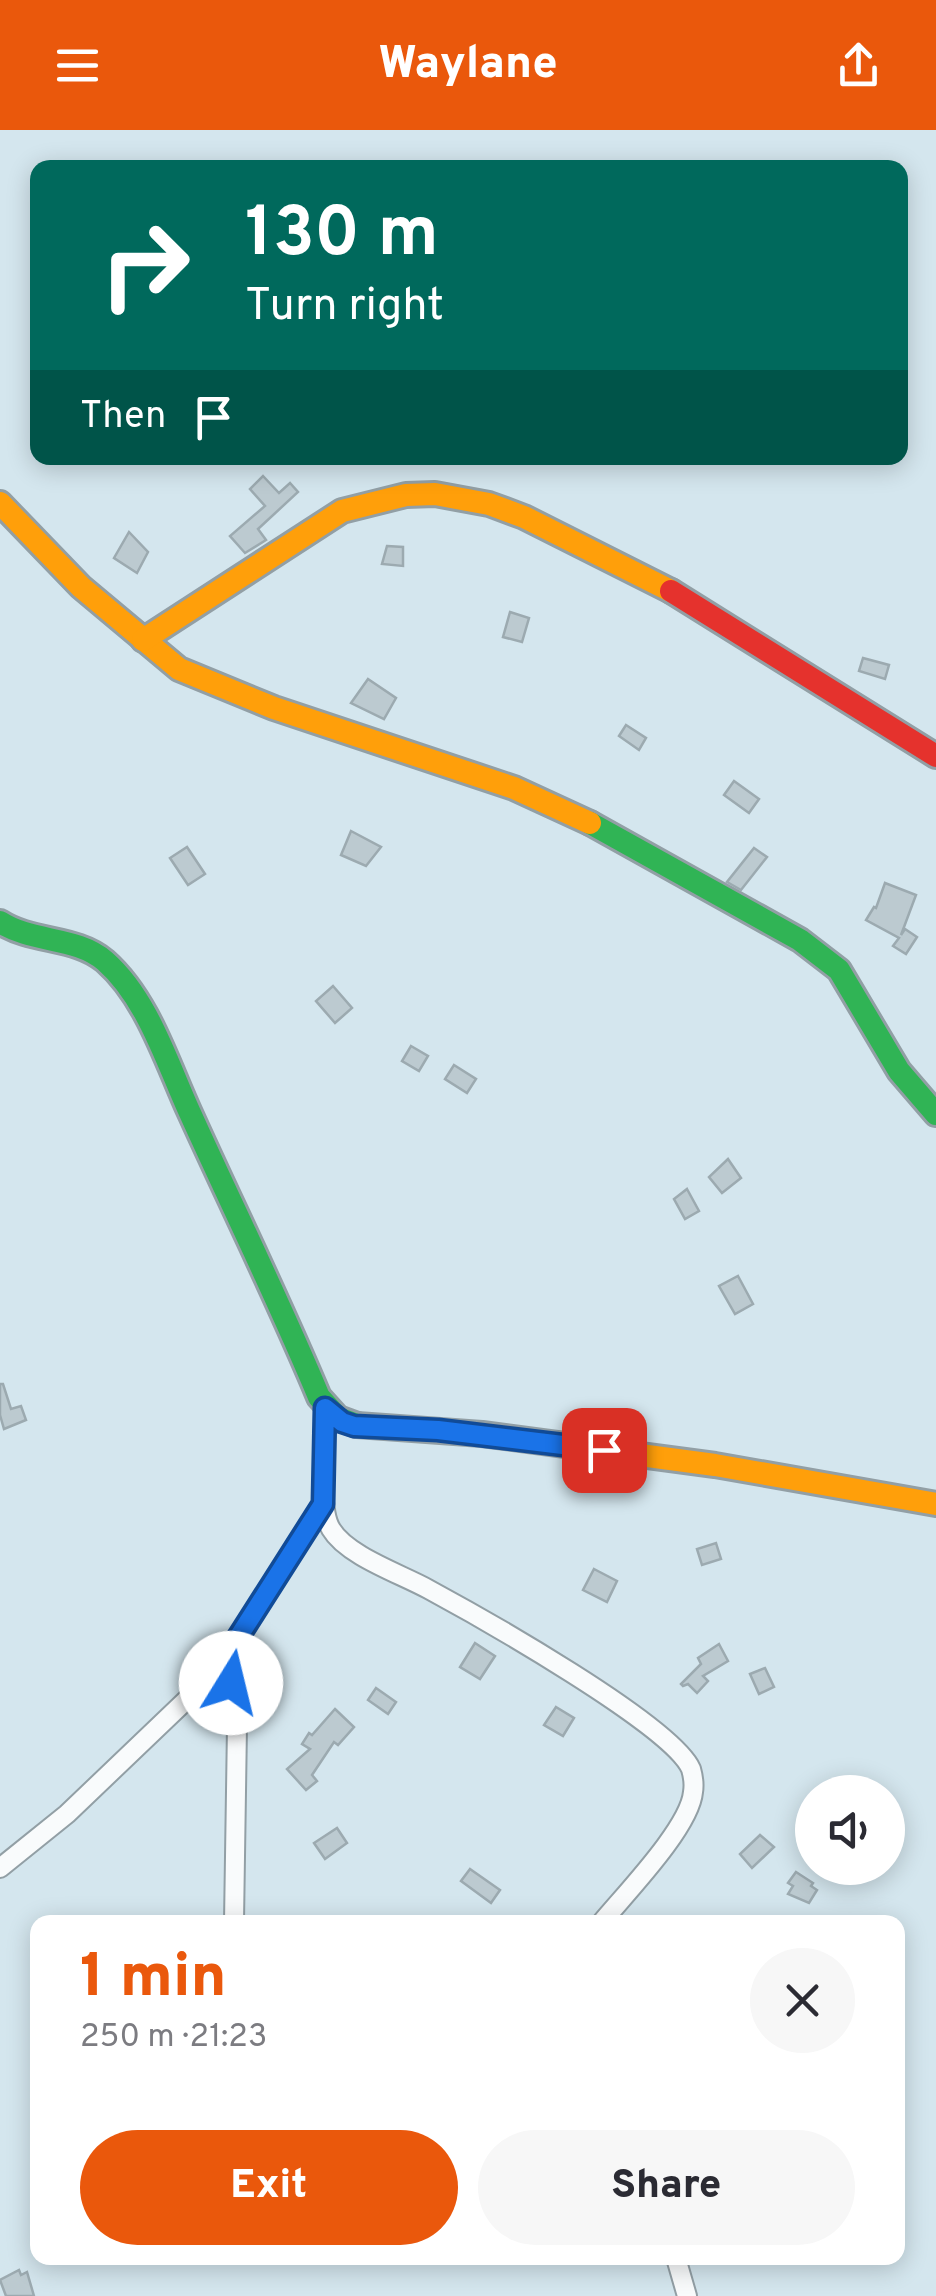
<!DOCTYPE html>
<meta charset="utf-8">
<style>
body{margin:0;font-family:Overpass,sans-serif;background:#f7f7f7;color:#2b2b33;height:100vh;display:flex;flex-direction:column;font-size:38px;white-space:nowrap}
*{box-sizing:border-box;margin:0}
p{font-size:32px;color:#7c7c81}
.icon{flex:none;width:55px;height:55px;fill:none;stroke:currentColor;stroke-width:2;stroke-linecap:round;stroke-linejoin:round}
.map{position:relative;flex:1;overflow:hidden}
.sheet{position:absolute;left:30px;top:1785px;width:875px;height:350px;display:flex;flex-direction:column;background:#fff;border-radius:20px;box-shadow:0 5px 25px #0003}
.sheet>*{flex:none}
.top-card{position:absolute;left:30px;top:30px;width:878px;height:305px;border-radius:20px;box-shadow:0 5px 25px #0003;background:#00695c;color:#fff;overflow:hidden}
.fabs{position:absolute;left:795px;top:1645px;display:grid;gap:20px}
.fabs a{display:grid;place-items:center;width:110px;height:110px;border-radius:50%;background:#fff;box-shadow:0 5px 25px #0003;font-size:50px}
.pin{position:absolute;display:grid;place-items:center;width:85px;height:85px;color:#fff;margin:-42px;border-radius:20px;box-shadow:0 5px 15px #0006}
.me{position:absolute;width:110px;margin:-55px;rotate:9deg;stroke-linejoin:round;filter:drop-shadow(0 0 8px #0008)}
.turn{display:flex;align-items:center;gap:35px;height:210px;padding:0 50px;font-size:45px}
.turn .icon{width:130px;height:130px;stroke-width:2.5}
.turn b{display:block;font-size:70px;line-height:85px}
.then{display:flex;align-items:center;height:95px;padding:0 50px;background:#0003;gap:20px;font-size:38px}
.round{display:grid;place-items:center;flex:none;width:105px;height:105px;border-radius:52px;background:#f7f7f7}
.headline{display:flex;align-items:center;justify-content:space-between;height:170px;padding:0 50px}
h1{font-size:60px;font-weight:800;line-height:75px;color:#ea580c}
.button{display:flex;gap:20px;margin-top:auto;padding:20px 50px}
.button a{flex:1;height:115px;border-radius:60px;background:#ea580c;color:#fff;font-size:40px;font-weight:800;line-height:115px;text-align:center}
.button a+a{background:#f7f7f7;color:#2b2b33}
header{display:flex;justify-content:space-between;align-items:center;height:130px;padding:0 50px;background:#ea580c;color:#fff;font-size:45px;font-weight:800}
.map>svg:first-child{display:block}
.building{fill:#bccad0;stroke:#9caab0;stroke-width:2.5}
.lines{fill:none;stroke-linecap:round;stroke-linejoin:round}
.street-casing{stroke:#929fa5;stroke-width:22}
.fast-casing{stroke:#929fa5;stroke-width:28}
.slow-casing{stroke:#929fa5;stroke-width:28}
.jam-casing{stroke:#929fa5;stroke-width:28}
.street{stroke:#f9fbfc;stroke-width:18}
.fast{stroke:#30b455;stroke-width:22}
.slow{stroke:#ff9f0a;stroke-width:22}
.jam{stroke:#e5322d;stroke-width:22}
.route-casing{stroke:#114b97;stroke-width:25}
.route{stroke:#1a73e8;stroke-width:18}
</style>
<header><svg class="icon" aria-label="menu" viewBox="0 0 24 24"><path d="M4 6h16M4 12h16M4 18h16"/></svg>Waylane<svg class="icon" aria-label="share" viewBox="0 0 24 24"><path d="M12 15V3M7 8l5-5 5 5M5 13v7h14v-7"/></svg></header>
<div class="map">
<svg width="936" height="2166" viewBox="0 0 936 2166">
<rect width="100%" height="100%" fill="#d4e6ee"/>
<g class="building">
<path d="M263,346L279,363L290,353L298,362L258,399L266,410L245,423L230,406L265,376L250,359Z"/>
<path d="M129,402L148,422L137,443L114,428Z"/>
<path d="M387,416L403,417V436L382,434Z"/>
<path d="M510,482L529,488L522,512L503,507Z"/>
<path d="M863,528L889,535L885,549L859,541Z"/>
<path d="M368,549L396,568L384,589L351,573Z"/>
<path d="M626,595L646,608L639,620L619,606Z"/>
<path d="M734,651L759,669L749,683L724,665Z"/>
<path d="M351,701L381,717L366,736L341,725Z"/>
<path d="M187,717L205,744L188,755L170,728Z"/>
<path d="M754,718L767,727L741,760L727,752Z"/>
<path d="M885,753L916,765L901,805L905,799L917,807L906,824L893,816L899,808L866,790L874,777L876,778Z"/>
<path d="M333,856L352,878L335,893L316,871Z"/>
<path d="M411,916L428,926L419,941L402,931Z"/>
<path d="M454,935L476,949L467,963L445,949Z"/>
<path d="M728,1029L741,1048L722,1063L709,1047Z"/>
<path d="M687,1059L699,1081L685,1089L674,1069Z"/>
<path d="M738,1146L753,1174L735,1184L719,1156Z"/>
<path d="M0,1254H3L11,1279L21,1276L26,1290L4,1299L0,1285Z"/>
<path d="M716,1413L721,1429L702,1435L697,1419Z"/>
<path d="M594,1439L617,1451L607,1472L583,1460Z"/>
<path d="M475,1513L495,1526L480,1549L460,1537Z"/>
<path d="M719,1514L728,1531L703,1546L708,1551L697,1563L688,1554L683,1556L681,1554L701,1534L698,1528Z"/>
<path d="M765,1538L774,1557L759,1564L750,1544Z"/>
<path d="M376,1558L396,1572L388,1584L368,1570Z"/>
<path d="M556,1577L574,1588L563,1606L544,1595Z"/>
<path d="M335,1579L354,1597L338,1615L334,1612L312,1645L317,1651L306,1660L287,1639L310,1619L302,1614L309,1603L312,1605Z"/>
<path d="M337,1698L347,1713L325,1729L314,1713Z"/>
<path d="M760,1705L774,1717L752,1738L740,1724Z"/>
<path d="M470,1739L500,1760L491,1773L461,1751Z"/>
<path d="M796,1742L813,1753L811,1756L817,1760L809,1773L788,1764L793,1756L788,1753Z"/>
<path d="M19,2140L21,2145L27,2142L34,2166H6L0,2150Z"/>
</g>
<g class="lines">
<defs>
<g id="street">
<path d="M325,1278C326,1308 317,1376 331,1399C347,1426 401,1444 428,1459C478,1486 672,1595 691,1639C693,1646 694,1656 693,1662C690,1697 626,1763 602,1792"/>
<path d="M225,1528L237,1596L234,1792"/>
<path d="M0,1738L67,1684L203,1554L225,1528L323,1373"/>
<path d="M676,2128L687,2166"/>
</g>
<g id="fast">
<path d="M590,693L800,810L839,840L899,941L936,984"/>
<path d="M0,792C32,813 76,806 105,831C148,869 167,933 190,983C233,1078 279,1171 319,1267L338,1288L357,1295"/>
</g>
<g id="slow">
<path d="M0,373L81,457L179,539L274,578L514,658L590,693"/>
<path d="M143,510L342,381L406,365L435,364L489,374L524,387L671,461"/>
<path d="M357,1295L482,1304L715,1335L936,1374"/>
</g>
<path id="jam" d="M671,461L936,626"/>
</defs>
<use href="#street" class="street-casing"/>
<use href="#fast" class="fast-casing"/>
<use href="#slow" class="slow-casing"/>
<use href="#jam" class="jam-casing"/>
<use href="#street" class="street"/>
<use href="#fast" class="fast"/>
<use href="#slow" class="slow"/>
<use href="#jam" class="jam"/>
</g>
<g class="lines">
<defs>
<path id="route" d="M231,1553L225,1528L323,1374L325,1278L342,1292L354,1296L438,1300L604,1320"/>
</defs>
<use href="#route" class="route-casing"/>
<use href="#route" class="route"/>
</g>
</svg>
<div class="fabs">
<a><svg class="icon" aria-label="sound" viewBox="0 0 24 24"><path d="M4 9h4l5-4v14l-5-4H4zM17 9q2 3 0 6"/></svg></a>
</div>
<div class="pin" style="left:604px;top:1320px;background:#d93025"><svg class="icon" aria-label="arrive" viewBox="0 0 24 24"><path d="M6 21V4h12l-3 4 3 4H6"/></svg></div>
<svg class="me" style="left:231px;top:1553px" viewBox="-20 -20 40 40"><circle r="19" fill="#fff"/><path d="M0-13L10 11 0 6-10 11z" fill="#1a73e8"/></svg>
<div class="top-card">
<div class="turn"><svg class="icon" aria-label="right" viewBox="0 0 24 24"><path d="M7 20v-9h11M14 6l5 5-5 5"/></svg><div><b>130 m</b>Turn right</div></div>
<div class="then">Then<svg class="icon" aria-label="arrive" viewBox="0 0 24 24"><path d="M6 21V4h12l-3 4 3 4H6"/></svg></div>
</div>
<section class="sheet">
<div class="headline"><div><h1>1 min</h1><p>250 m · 21:23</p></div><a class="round"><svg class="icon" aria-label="close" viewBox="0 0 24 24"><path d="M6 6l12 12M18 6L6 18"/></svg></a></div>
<div class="button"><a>Exit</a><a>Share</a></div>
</section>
</div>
